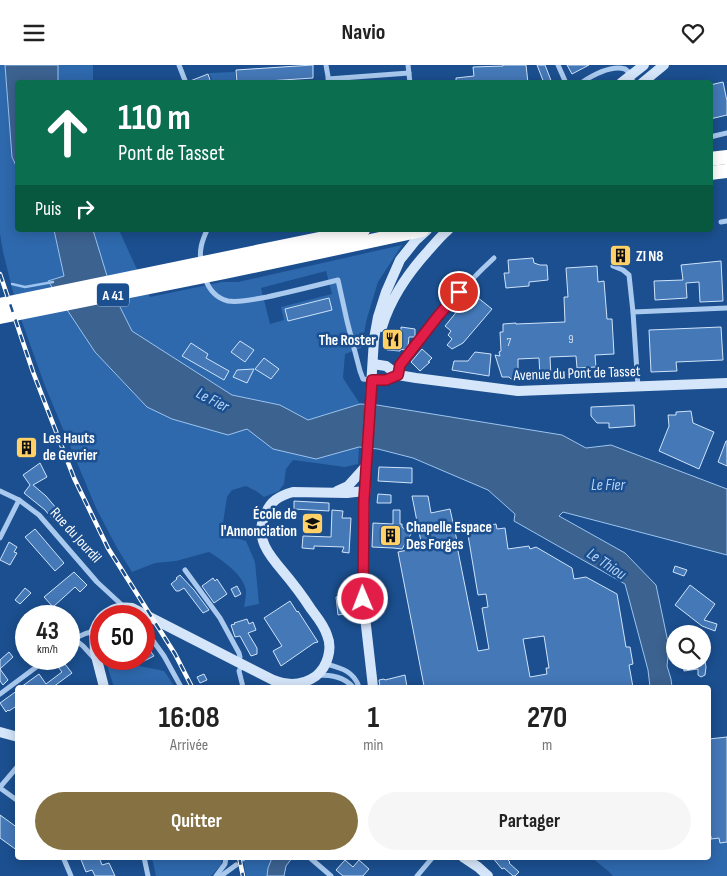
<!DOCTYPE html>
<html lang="fr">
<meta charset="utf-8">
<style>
body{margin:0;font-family:"Sofia Sans Condensed",sans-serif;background:#f6f6f6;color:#222;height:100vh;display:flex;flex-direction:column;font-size:19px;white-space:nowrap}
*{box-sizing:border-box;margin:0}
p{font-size:16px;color:#767676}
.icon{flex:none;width:28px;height:28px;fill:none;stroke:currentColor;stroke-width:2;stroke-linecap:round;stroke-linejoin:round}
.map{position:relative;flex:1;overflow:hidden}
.panel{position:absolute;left:15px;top:620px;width:696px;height:175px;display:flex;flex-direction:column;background:#fff;border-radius:5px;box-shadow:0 2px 12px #0003}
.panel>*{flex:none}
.top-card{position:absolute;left:15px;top:15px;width:698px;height:152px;border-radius:5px;box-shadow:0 2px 12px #0003;background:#0b6e4f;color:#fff;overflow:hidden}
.buttons{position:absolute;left:666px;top:560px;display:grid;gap:10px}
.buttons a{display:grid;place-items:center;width:45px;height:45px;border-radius:50%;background:#fff;box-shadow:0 2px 12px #0003;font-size:25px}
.speed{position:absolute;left:15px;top:540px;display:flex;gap:10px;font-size:25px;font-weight:700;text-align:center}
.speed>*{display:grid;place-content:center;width:65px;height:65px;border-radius:50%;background:#fff;box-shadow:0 2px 12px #0003;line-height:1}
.speed small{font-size:12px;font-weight:400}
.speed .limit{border:8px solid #d22;background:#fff;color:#111}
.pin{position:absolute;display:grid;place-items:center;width:42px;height:42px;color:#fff;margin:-21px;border:2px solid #fff;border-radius:50%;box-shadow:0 1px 5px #0007}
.me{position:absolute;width:55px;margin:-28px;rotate:359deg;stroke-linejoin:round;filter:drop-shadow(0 0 4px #0008)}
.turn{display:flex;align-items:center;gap:18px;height:105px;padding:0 20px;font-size:22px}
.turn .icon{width:65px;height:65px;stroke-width:2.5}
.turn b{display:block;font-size:35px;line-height:42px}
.then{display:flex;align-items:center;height:48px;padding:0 20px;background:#0003;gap:10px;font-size:19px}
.eta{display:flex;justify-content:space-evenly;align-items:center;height:85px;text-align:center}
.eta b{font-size:30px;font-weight:700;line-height:35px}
.action{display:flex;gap:10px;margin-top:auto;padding:10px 20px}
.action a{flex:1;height:58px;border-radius:30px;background:#857141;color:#fff;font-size:20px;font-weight:700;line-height:58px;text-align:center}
.action a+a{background:#f6f6f6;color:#222}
header{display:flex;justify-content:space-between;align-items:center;height:65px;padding:0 20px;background:#fff;font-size:22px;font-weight:700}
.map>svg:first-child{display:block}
.green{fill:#2e69ad;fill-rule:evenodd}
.water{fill:#3c6290;stroke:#9cc4f0}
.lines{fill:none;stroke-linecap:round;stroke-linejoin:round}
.stream{stroke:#9cc4f0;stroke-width:2.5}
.building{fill:#4478b7;stroke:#cfe3fa;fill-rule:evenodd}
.street{stroke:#a9c9ee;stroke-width:5}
.secondary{stroke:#d6e6fa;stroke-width:10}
.highway{stroke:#fff;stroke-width:14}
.rail-casing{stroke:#fff;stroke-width:4.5}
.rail{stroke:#1b4f8f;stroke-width:2.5;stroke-dasharray:8;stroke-linecap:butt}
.route-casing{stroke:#92132f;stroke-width:12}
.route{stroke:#e11d48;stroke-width:9}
.labels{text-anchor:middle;stroke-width:5;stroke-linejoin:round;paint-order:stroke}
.number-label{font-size:12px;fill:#d0dded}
.shield{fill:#1b4f8f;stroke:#bbcadd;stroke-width:1}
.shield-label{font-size:14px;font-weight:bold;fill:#fff}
.poi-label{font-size:15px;font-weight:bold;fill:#fff;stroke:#1b4f8f;text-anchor:start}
.street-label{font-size:15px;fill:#fff;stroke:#1b4f8f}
.water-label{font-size:16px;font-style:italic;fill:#b5d3f5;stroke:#1b4f8f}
</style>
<header><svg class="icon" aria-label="menu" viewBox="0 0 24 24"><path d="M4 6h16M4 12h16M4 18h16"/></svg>Navio<svg class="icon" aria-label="heart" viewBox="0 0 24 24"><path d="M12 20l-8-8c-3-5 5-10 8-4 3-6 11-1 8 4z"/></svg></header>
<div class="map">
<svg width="727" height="811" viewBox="0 0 727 811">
<rect width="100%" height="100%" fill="#1b4f8f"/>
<g class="green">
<path d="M0,0H5L12,92L17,103L18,165H54L64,211L49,216L53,223L14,231L3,187L0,169Z"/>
<rect x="58" y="0" width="35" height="17"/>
<path d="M235,7L236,17H213L209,8Z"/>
<path d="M93,165H119L128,185L150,232L222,217H238L402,180L378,217L367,253L361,283L345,289L343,313L360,339L308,355L280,340L232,330L132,266L111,224ZM326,206L332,229L281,242L284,255L270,259L261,223Z"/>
<path d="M67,245L95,287L147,342L172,354L247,363L273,384L316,394L359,382L358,399L345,402L293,395L286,404L284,419L279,426L264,432L256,426L246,421L232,425L227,432L223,458L233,472L246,476L255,497L259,539L244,542C245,537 246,531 246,526C244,510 222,495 209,487L176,496L155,498L132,507L117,483L96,443L45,321L21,254Z"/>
<path d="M105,594L164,606L175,622H114Z"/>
<path d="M709,771H711V774L719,773L720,778L727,777V811H613C607,804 599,799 592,793L709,792Z"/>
<path d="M152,793V792L222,793L221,800L211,811H156Z"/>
<path d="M243,793H272L268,803L267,811H246Z"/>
</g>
<g class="water">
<path d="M5,0H58V17L18,18L17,103L12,92Z"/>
<path d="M54,165H93L111,224L132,266L232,330L280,340L308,355L360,339L377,340L562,370L586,383L611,380L727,424V490L563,447L559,451L625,488L656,520L669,582L667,601L671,614L672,622H650L648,605L625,519L514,456L515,449L488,425L413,393L378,384L359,382L316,394L273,384L247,364L228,370L172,354L147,342L95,287L48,216L64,211Z"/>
<path d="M272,793H292L286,801L284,811H267L268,803Z"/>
</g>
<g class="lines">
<path class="stream" d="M12,219L25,222L53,217"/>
</g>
<g class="building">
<path d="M313,0V13L237,18L236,5Z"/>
<path d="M503,0H526L528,18H456V13L474,11L473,2L503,1Z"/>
<path d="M537,0H545L552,18H544Z"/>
<path d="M567,0H589L572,9Z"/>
<path d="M208,9L211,18H190V16Z"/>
<path d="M723,17L727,36V50L710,54V20Z"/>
<path d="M533,193L534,198L540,200H547L548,215L529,217V221L506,223L504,208H509L508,195Z"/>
<path d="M721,196L723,236L700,237L699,217L686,218L687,233L655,235L654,216L683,215L681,200Z"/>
<path d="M597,201L598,217L604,216L607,254H612L614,289L595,290L596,302L577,303L576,291L550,292L551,312H540L539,293L518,294V313L511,314L509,312H502L495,290L500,291L499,287L501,286L500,267H503V259L516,258V259L565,257L564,232H568L566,203Z"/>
<path d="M472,228L492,244L463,278L452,284L447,280L452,274L448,270L451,266L445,261Z"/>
<path d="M329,233L332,245L288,256L285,244Z"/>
<path d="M401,262L415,264V272H409L408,281L404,285L401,284L400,286L387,285L388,270H391L392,267L401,268Z"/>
<path d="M721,262L723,295L676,297L677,306L651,307L649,265Z"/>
<path d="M240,276L254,285L245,297L231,287Z"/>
<path d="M191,278L208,289L206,293L229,306L224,315L182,291Z"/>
<path d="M422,284L432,293L428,297H430L420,306L411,297Z"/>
<path d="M475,287L491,289L489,311L452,305L454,296H468Z"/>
<path d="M264,293L279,304L271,314L255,304Z"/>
<path d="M254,304L247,318L233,312L237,305Z"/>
<path d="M634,340L635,361L609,363V358H597L591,351V342Z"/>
<path d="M691,346L693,358L714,367L699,404L659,386L669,361L668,350H676V347Z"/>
<path d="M726,376H727V401L718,397Z"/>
<path d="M40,398L47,412L33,420L46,431L62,450L54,456L45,445L24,428L30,420L23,410Z"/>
<path d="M379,402L412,403V418L378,416Z"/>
<path d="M378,429L391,430V438H377Z"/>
<path d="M412,431H428L431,448L450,444L457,476H456L478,586L489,584L482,543L488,542L486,529L478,530L467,464L496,459L497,464L505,463L508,484L529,481L530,484L536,482L572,503L574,514L586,512L617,529L626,582H630L633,599L629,600L633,622H427L426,621H424L398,487L422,482ZM544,571L549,603H546L547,609L530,612L523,574Z"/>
<path d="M294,436L329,438V446L294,444Z"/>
<path d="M332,445L343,446L342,453H351L349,488L342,487L344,482L314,481V484L302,483L303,471L331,472Z"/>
<path d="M393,445H400V459H402V462L411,469L402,484L393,483L372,482L373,458L393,459Z"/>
<path d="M35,464L64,498L55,506L25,472Z"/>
<path d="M9,477L17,482L14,487L17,488L10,500L0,495Z"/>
<path d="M675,501L687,505L684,511L673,507Z"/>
<path d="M74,507L87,520L80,527L75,522L53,542L44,532Z"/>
<path d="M180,510L194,525L209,545L203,548L184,523L179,526H176L171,519L177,514L176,513Z"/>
<path d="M213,513L215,516L217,514L227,529L214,538L202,521Z"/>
<path d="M690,520L715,539L704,555L717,559L715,566L702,561L675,540Z"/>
<path d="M237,521L241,529L235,532L231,524Z"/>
<path d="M25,523L31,528L20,539L15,535Z"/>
<path d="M349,530L351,548L338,550L336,532Z"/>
<path d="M290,536L297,547L298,546L318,577L314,578L281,601L273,586L282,581L264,553Z"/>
<path d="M247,554L249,559L253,557L256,565L248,568L257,583V589L251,591L240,571L235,572L231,560L235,559L234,558Z"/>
<path d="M144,577L154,591L144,596Z"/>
<path d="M9,587L13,592L0,604V595Z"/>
<path d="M52,594H61L72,608L53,622H21L39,609L46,619L62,607Z"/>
<path d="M683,596H705L706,602L705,610L701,612L698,610V604L684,606Z"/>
<path d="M0,604L8,615L3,620L0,616Z"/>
<path d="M204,609L207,615L200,618L197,612Z"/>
<path d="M405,610L407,622H380L379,615L384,614L385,615Z"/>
<path d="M18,625V640L9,646L8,645L6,647L0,638Z"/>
<path d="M727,672V777L720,778L719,773L711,774V771H709V674Z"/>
<path d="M0,750L18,763V786L0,773Z"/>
<path d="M80,792H99L102,800L109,798L115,811H95L92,805L86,807Z"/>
<path d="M492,792H505L510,797L509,798L519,807L515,811H513L504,803L502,804Z"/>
<path d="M345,795L353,802L359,795L369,804L363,811H343L336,805Z"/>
</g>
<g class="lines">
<g class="street">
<path d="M179,0L186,18"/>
<path d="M326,0L329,17"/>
<path d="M408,0L410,18"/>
<path d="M558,0L566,18"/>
<path d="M328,14L409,8"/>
<path d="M581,18C593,10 611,0 625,4C630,7 632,12 633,18"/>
<path d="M710,72L727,68"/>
<path d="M721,157L727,156"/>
<path d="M201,197C199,185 202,176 207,165"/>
<path d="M613,201L623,205L629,210L633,247L638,322"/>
<path d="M205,213C209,225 216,233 228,236C241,238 254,234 267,232C290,227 314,221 338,215L347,256L360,306L363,314L371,315"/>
<path d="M633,247L727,243"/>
<path d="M398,309L400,301C429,262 459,225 494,193"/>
<path d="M0,426L19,435L39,450L97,517L123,541L122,551"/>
<path d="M0,473L19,435"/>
<path d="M185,505L220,553L239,588L240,592L238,598"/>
<path d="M144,563L164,591L181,622"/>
<path d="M74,574L83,581L93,592"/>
<path d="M69,577C78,571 89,565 101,566"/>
<path d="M326,599C341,603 354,606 359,622"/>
<path d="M242,600L239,606L243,622"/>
<path d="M318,610C332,610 344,612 353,622"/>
<path d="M0,629L47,594"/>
<path d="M0,722L18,701"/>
<path d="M0,723L18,736"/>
<path d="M63,792L71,811"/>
<path d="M144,792L148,811"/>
<path d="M309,792L331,811"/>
<path d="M243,794L244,792"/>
<path d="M216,811L225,799L226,792"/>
<path d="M221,811L236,800"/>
<path d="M417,811L433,792"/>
</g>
<g class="secondary">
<path d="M621,18L644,0"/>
<path d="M642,18L664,0"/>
<path d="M382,262C391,232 408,208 429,185C435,178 441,171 448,165"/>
<path d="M373,299L386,301L398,310L416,313L518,326L727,318"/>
<path d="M372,315H386L398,310"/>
<path d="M337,426L348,421L366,401"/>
<path d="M103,551C112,544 120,541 132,543L273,615C288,621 302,621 316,611C322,606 326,600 328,592C330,585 330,577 327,570C324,560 317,552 311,544C302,530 292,517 281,504C274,495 266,487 263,476C260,467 261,458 265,450C270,436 279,431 293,427L347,428L364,426"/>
<path d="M101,553L97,559L94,566L95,587L104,622"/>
<path d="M373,622L364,543L363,492L366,401L374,274L378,252L386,227L400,195L416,175L427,165"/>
<path d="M0,667L18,672"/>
<path d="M463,792L478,802L488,811"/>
</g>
<g class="highway">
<path d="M710,94L727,92"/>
<path d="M710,108L727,106"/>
<path d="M0,240L363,165"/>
<path d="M0,252L225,207L422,165"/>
</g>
<defs>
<g id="rail">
<path d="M0,209L33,307L74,413L108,483L175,589L192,622"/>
<path d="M239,792L243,811"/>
</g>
</defs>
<use href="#rail" class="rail-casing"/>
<use href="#rail" class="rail"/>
</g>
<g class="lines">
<defs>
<path id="route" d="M363,534L364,435L372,315H386L398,310L400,300L438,251L459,227"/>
</defs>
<use href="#route" class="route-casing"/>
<use href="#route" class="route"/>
</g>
<defs>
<symbol id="building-square" viewBox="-11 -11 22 22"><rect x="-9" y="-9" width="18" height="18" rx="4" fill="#ffd166" stroke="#1b4f8f"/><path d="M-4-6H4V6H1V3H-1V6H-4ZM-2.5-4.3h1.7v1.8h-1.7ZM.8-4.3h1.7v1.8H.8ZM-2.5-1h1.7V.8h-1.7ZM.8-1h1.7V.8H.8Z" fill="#111"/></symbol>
<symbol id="restaurant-square" viewBox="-11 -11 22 22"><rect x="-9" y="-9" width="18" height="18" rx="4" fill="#ffd166" stroke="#1b4f8f"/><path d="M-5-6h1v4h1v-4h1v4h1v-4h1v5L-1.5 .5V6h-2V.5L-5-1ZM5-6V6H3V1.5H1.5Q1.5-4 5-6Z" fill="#111"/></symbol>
<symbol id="school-square" viewBox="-11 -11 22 22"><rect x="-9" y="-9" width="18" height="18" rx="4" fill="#ffd166" stroke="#1b4f8f"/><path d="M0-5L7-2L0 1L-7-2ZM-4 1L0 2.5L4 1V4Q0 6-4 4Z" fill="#111"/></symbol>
</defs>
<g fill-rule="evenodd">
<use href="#building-square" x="608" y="178" width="25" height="25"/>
<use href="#restaurant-square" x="380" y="262" width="25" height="25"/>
<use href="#building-square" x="14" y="370" width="25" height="25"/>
<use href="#school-square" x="300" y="446" width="25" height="25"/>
<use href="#building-square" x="378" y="458" width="25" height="25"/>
</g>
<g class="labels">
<g class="number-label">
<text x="571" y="278">9</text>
<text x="509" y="281">7</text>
</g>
<rect class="shield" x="97" y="218.5" width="32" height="23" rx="4"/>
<g class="shield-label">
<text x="113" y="235">A 41</text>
</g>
<g class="poi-label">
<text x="636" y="196">ZI N8</text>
<text x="376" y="280" text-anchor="end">The Roster</text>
<text x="43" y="378">Les Hauts<tspan x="43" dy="17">de Gevrier</tspan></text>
<text x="297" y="454" text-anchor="end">École de<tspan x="297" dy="17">l'Annonciation</tspan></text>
<text x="406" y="467">Chapelle Espace<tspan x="406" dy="17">Des Forges</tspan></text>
</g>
<g class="street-label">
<text transform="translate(577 308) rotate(-2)" y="5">Avenue du Pont de Tasset</text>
<text transform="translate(76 470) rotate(48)" y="5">Rue du Jourdil</text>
</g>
<g class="water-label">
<text transform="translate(213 334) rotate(27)" y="6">Le Fier</text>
<text x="608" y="425">Le Fier</text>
<text transform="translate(607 498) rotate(34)" y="6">Le Thiou</text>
</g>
</g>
</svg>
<div class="buttons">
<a><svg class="icon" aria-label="search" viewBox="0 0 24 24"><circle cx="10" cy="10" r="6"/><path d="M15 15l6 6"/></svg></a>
</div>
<div class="speed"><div>43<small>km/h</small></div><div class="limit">50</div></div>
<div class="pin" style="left:459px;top:227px;background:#d93025"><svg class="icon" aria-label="arrive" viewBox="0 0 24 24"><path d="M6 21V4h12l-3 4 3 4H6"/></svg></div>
<svg class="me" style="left:363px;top:534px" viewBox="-20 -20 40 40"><circle r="17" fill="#e11d48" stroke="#fff" stroke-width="3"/><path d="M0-11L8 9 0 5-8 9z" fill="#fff"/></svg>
<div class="top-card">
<div class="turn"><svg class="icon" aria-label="ahead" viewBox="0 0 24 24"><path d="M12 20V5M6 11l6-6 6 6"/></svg><div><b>110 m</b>Pont de Tasset</div></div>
<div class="then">Puis<svg class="icon" aria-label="right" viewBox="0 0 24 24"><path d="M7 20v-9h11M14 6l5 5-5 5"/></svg></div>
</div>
<section class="panel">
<div class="eta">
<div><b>16:08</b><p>Arrivée</p></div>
<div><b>1</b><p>min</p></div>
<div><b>270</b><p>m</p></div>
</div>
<div class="action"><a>Quitter</a><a>Partager</a></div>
</section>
</div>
